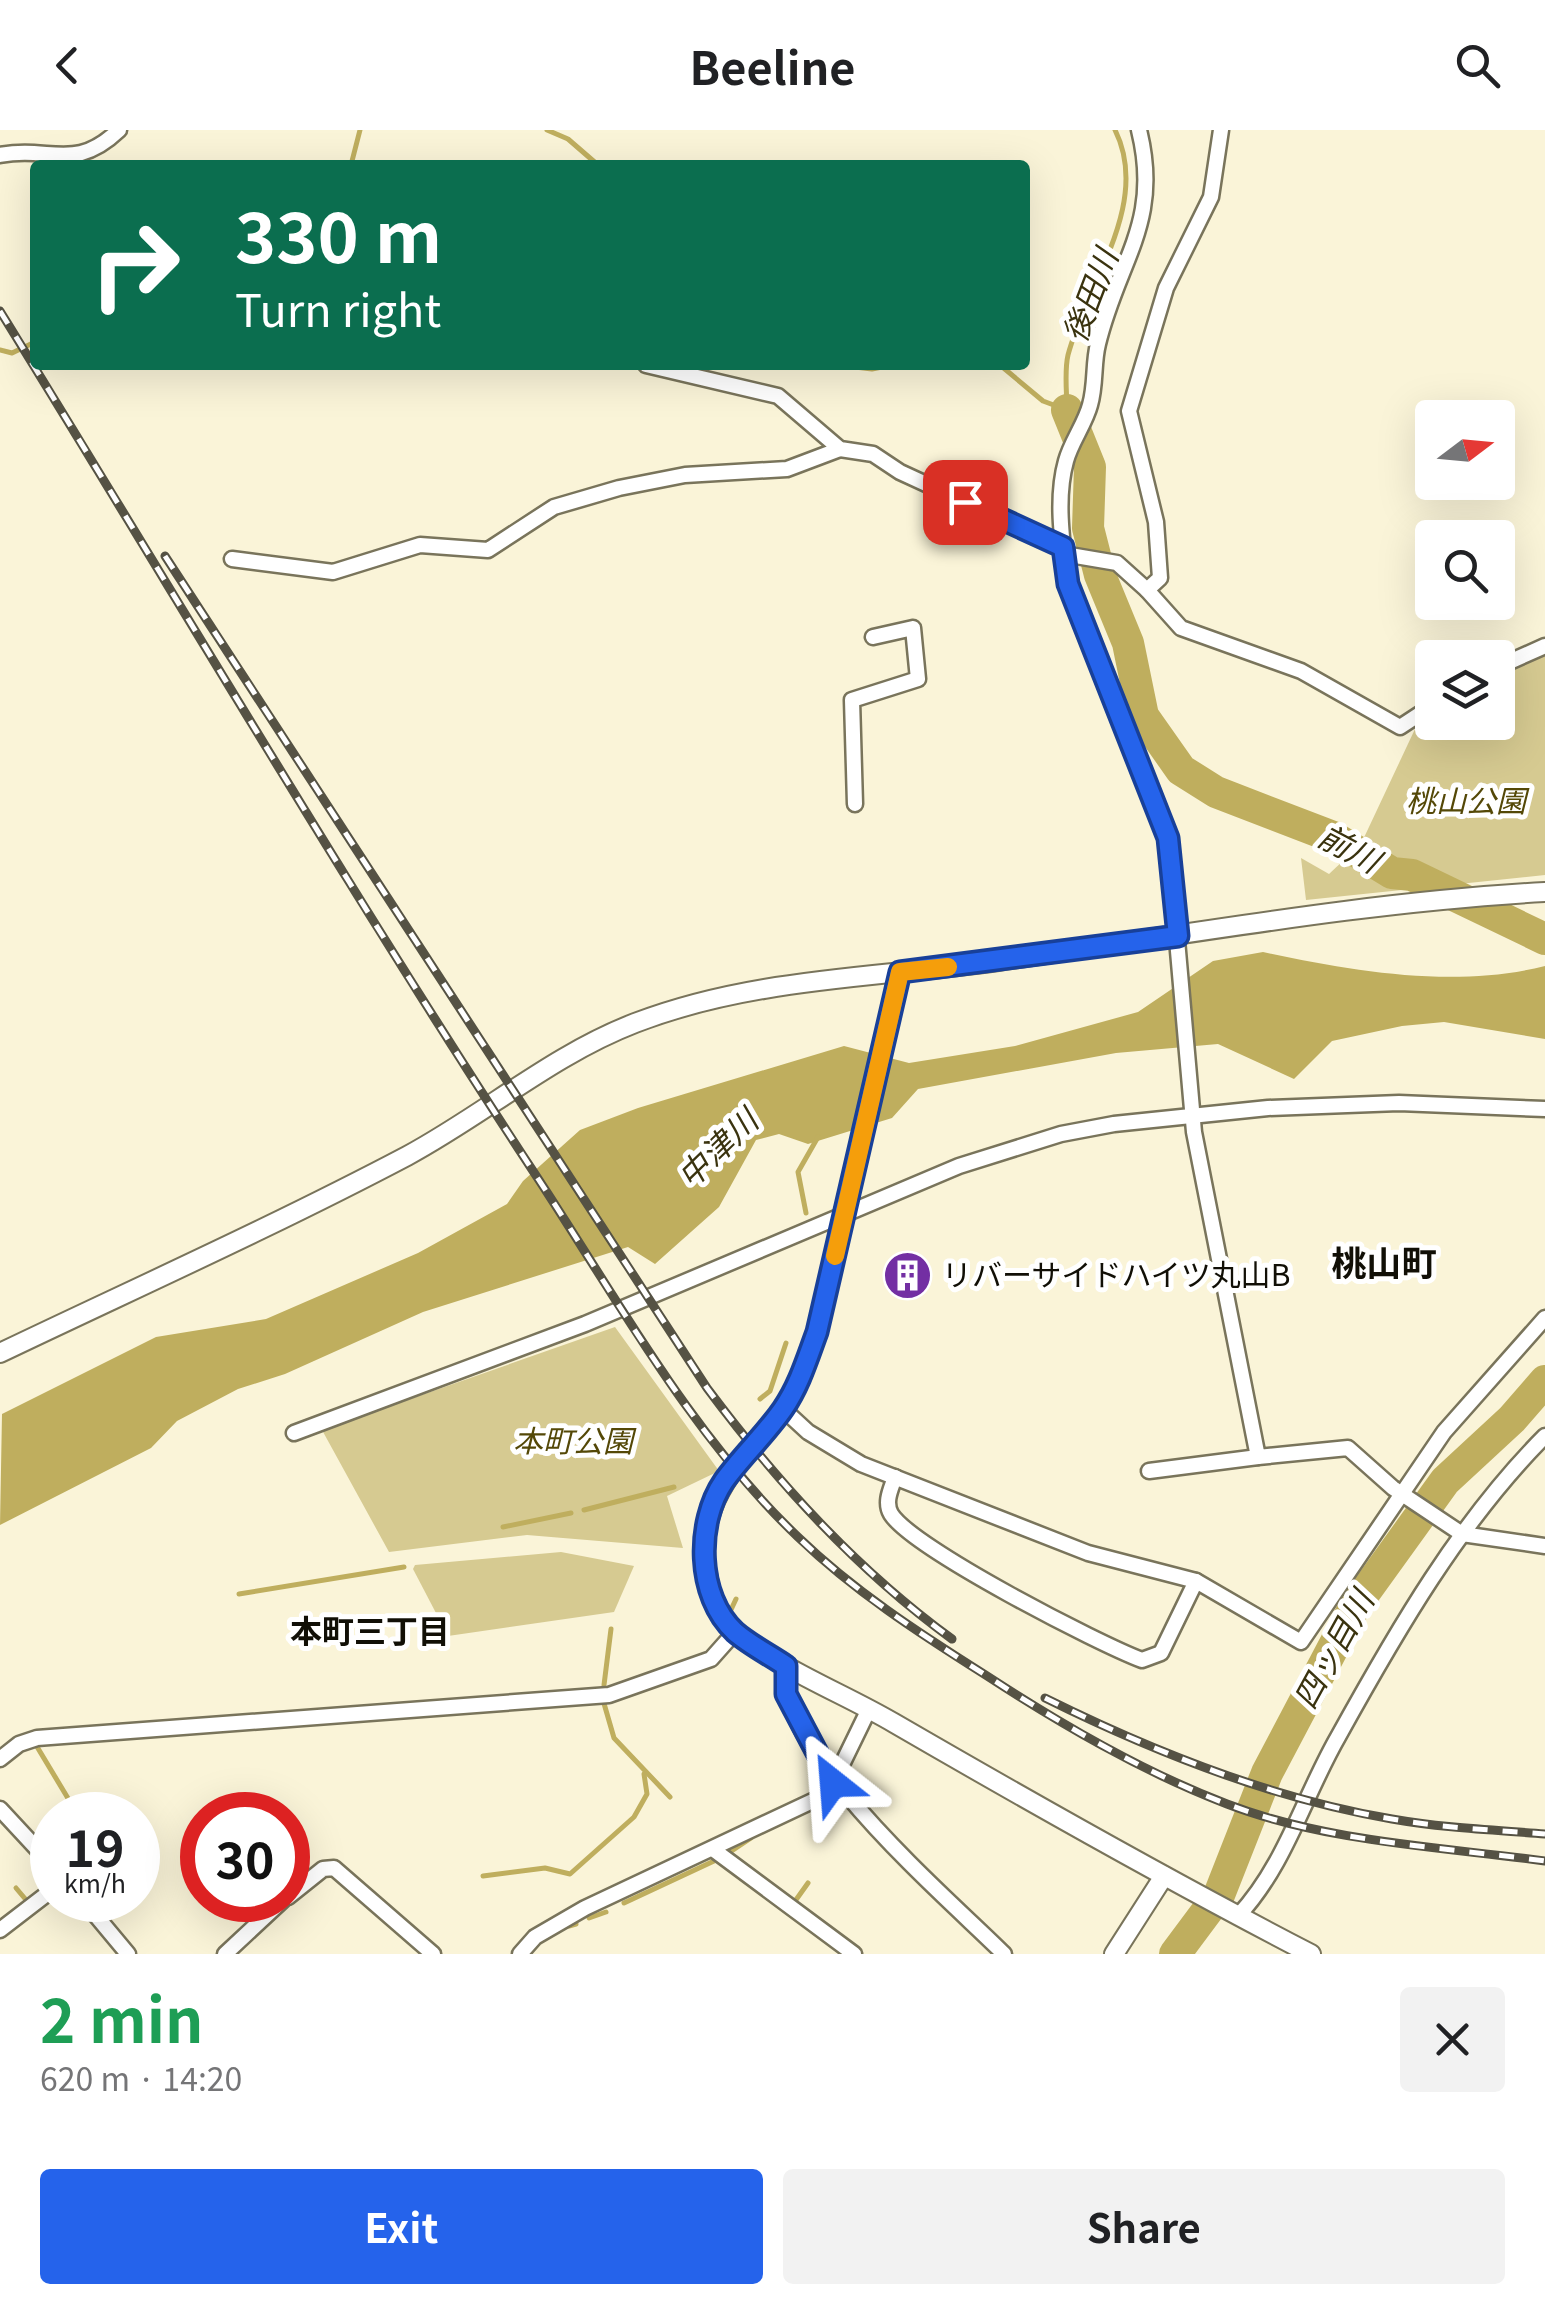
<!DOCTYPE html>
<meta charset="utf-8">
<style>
body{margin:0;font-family:Georgia,"Noto Sans JP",serif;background:#f2f2f2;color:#202124;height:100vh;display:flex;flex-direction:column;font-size:38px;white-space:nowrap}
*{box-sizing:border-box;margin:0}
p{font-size:32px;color:#757577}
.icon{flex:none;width:55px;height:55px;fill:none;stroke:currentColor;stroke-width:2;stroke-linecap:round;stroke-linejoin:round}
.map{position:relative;height:1824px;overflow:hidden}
.details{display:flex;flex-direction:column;background:#fff;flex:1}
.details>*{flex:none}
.banner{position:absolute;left:30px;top:30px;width:1000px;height:210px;border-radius:10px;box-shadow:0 10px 40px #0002;background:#0b6e4f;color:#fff;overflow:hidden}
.needle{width:65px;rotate:74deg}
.buttons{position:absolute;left:1415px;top:270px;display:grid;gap:20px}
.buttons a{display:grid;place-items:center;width:100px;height:100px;border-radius:10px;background:#fff;box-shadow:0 10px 40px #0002;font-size:50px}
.speed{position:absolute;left:30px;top:1662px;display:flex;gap:20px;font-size:50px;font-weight:700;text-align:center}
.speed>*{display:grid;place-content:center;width:130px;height:130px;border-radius:50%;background:#fff;box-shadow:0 10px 40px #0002;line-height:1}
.speed small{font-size:25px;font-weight:400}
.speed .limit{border:15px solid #d22;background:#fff;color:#111}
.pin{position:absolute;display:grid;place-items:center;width:85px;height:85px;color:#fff;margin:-42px;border-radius:20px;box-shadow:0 5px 15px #0006}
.me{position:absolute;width:110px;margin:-55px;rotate:332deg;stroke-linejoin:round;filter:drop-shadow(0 0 8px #0008)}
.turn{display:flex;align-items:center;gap:35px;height:210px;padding:0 40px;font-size:45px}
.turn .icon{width:130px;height:130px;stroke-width:2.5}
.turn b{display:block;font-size:70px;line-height:85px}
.round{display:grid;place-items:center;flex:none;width:105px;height:105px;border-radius:10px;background:#f2f2f2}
.headline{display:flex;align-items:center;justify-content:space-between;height:170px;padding:0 40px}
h1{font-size:60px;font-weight:700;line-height:75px;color:#1e9e55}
.primary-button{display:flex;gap:20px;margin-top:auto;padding:20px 40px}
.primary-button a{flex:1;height:115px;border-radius:10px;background:#2563eb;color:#fff;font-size:40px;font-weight:700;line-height:115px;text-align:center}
.primary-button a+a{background:#f2f2f2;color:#202124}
header{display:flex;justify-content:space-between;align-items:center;height:130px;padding:0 40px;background:#fff;font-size:45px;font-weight:700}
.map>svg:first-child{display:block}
.green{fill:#d6ca91}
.water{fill:#bfae5e}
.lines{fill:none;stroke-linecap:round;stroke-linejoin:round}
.stream{stroke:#bfae5e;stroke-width:5}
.river{stroke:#bfae5e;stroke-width:32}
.minor-casing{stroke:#79745b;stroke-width:19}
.tertiary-casing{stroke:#79745b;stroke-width:22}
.minor{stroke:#fff;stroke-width:14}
.tertiary{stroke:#fff;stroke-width:18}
.rail-casing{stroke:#555244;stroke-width:9}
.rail{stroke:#fff;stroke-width:5;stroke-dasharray:15;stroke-linecap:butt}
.route-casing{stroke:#184099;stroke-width:25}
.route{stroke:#2563eb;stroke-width:18}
.slow{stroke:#f59e0b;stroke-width:18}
.labels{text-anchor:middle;stroke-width:10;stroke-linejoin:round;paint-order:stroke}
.park-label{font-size:30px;font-style:italic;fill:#544807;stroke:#fff}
.poi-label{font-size:30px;fill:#110f06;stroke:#fff;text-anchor:start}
.water-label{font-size:32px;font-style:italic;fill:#3a330f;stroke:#fff}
.neighbourhood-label{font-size:32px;font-weight:bold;fill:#110f06;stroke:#fff}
.quarter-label{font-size:35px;font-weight:bold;fill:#110f06;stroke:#fff}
</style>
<header><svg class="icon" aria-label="back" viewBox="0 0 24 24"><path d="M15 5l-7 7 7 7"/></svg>Beeline<svg class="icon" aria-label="search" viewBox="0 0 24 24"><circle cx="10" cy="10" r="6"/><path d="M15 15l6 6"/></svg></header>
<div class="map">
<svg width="1545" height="1824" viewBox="0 0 1545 1824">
<rect width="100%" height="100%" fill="#faf4d8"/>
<g class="green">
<path d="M1545,524V745L1306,770L1301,728L1329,744L1361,714L1415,599L1432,587V592H1498V546Z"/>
<path d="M615,1197L719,1341L667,1366L683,1418L527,1405L389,1422L322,1300Z"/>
<path d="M561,1422L634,1436L614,1482L448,1506L413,1439L415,1435Z"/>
</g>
<path class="water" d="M1263,822C1353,841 1453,859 1545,836V909L1444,892L1402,896L1332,911L1294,949L1218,914L1116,923L918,959L892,988L808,1014L779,1004L756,1010L719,1077L655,1134L628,1117L423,1182L285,1244L238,1259L177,1291L151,1318L0,1395L2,1284L156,1207L266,1189L418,1123L507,1074L523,1051L580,1000L638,978L844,916L909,933L1015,916L1138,882L1213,831Z"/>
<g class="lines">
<g class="stream">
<path d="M547,0L568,9L598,35"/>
<path d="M351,35L360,0"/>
<path d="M0,220L12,223L35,212"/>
<path d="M838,235L872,239L892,235"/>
<path d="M1000,235L1043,271L1067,280C1067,263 1064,242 1068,225C1086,155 1152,74 1115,0"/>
<path d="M806,1083L798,1042L818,1007"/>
<path d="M760,1269L770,1261L786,1213"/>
<path d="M584,1380L674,1357"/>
<path d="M503,1397L571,1383"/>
<path d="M239,1464L404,1437"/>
<path d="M729,1484L736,1469"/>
<path d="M604,1555L611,1499"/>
<path d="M603,1570L614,1608L670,1667"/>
<path d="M36,1615L78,1685"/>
<path d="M730,1722L751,1708"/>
<path d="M483,1746L545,1738L570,1744L634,1687L647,1664L644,1644"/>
<path d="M16,1758L27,1771"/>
<path d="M624,1773L714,1731"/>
<path d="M793,1774L808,1753"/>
<path d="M589,1788L606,1782"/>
<path d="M569,1796L576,1794"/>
</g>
<g class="river">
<path d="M1067,280L1090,337L1088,398L1100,445L1128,513L1143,586L1181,640L1216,662L1333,707L1392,743L1412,745L1545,809"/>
<path d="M1175,1824L1219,1765L1267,1643L1355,1476L1445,1351L1512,1289L1545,1251"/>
</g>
<defs>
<g id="minor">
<path d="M1139,0C1162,93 1118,130 1098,214C1093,233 1096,255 1090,275C1085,294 1071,312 1066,331C1055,370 1063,415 1067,454L1168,708L1194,1002L1258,1327L1348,1318L1393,1358L1462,1404L1545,1416"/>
<path d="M0,25C51,15 74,43 119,0"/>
<path d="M646,235L778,266L840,319L873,324L900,342L1063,417"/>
<path d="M1064,424L1117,433L1147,460L1160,448L1156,392L1129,281L1166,158L1211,67L1221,0"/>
<path d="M232,429L333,442L420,415L488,420L554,377L619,358L685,345L787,339L840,319"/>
<path d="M1147,460L1181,498L1301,541L1400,597L1432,576"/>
<path d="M1498,537L1545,516"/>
<path d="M855,674L852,570L918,549L913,498L873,507"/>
<path d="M900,842L817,1202L798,1253L783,1279L808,1302L861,1334L1088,1423L1196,1451L1301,1512L1444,1302L1545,1188"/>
<path d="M294,1303L585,1194L959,1036L1061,1004L1114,994L1268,978L1399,973L1545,979"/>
<path d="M1149,1341L1258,1327"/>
<path d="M895,1347C891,1359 884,1372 891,1384C912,1418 1099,1514 1142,1530L1161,1523L1196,1451"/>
<path d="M786,1536C773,1620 947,1767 1004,1824"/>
<path d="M0,1629L19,1614L37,1608L609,1565L711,1529L735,1502"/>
<path d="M833,1653L869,1579"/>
<path d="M0,1679L52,1735"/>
<path d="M714,1720L854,1824"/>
<path d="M288,1767L323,1739L334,1738L433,1824"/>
<path d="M83,1770L128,1824"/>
<path d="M1238,1786C1285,1736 1304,1666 1338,1607C1396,1502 1460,1391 1545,1306"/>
<path d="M0,1800L52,1760"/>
<path d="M225,1824L283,1770"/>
<path d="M520,1824L535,1807L585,1778L838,1659"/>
</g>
<g id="tertiary">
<path d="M0,1223C136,1158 274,1096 407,1026C485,984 552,925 635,893C752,848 876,848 998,831C1180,806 1361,772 1545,762"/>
<path d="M783,1279C736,1337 689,1376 710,1458C714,1474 724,1492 737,1503C783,1541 843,1563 894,1593C1032,1673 1170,1751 1311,1824"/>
<path d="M1114,1824L1164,1746"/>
</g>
</defs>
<use href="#minor" class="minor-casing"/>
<use href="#tertiary" class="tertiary-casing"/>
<use href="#minor" class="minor"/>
<use href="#tertiary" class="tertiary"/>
<defs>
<g id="rail">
<path d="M0,181C178,469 349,761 535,1044C617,1168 690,1304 798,1407C854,1461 919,1503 984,1544C1061,1594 1141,1641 1227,1674C1326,1712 1441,1717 1545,1731"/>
<path d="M165,426L707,1258C778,1353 856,1439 952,1509"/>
<path d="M1045,1568C1152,1621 1273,1669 1392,1689C1443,1698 1494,1700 1545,1704"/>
</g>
</defs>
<use href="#rail" class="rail-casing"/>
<use href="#rail" class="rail"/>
</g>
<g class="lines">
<defs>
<path id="route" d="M833,1653L786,1564V1536C770,1525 750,1515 735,1502C696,1466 696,1392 724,1351C742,1326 765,1305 783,1279C799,1256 807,1229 817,1202L900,842L1178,806L1168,708L1068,454L1063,417L965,372"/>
</defs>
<use href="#route" class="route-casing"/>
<use href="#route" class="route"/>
<path class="slow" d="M835,1126L900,842L948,837"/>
</g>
<defs>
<symbol id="building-disc" viewBox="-11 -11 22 22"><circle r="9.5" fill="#732fa3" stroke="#fff"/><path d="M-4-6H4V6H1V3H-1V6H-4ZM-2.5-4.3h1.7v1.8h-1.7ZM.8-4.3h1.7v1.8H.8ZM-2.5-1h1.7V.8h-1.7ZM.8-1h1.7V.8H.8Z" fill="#fff"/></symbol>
</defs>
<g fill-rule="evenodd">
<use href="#building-disc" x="880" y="1118" width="55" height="55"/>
</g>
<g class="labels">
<g class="park-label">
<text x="1466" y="682">桃山公園</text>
<text x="573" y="1322">本町公園</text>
</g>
<g class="poi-label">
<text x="942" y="1156">リバーサイドハイツ丸山B</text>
</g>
<g class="water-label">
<text transform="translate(1091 166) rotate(-69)" y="11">後田川</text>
<text transform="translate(1349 719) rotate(28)" y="11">前川</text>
<text transform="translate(718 1019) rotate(-44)" y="11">中津川</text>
<text transform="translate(1334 1520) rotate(-61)" y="11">四ッ目川</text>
</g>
<g class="neighbourhood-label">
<text x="370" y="1513">本町三丁目</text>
</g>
<g class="quarter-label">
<text x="1384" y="1146">桃山町</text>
</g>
</g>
</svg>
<div class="buttons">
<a><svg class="needle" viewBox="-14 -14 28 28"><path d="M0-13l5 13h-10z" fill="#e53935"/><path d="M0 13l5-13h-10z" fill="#757577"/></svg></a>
<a><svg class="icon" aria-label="search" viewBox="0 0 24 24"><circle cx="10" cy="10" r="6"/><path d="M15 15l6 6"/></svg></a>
<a><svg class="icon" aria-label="layers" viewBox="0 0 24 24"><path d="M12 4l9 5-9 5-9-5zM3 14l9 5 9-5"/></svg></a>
</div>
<div class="speed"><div>19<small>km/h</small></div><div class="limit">30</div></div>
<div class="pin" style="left:965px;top:372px;background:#d93025"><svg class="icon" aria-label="arrive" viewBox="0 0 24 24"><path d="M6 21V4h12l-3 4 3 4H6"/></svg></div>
<svg class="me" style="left:833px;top:1653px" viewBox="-20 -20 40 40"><path d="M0-17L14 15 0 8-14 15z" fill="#2563eb" stroke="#fff" stroke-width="4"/></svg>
<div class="banner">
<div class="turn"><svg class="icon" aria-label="right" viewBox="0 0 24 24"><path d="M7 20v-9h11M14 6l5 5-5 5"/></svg><div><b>330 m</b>Turn right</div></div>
</div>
</div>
<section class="details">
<div class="headline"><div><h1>2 min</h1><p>620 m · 14:20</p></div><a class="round"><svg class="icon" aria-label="close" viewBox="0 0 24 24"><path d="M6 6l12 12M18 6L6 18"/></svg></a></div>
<div class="primary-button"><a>Exit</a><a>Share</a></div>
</section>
